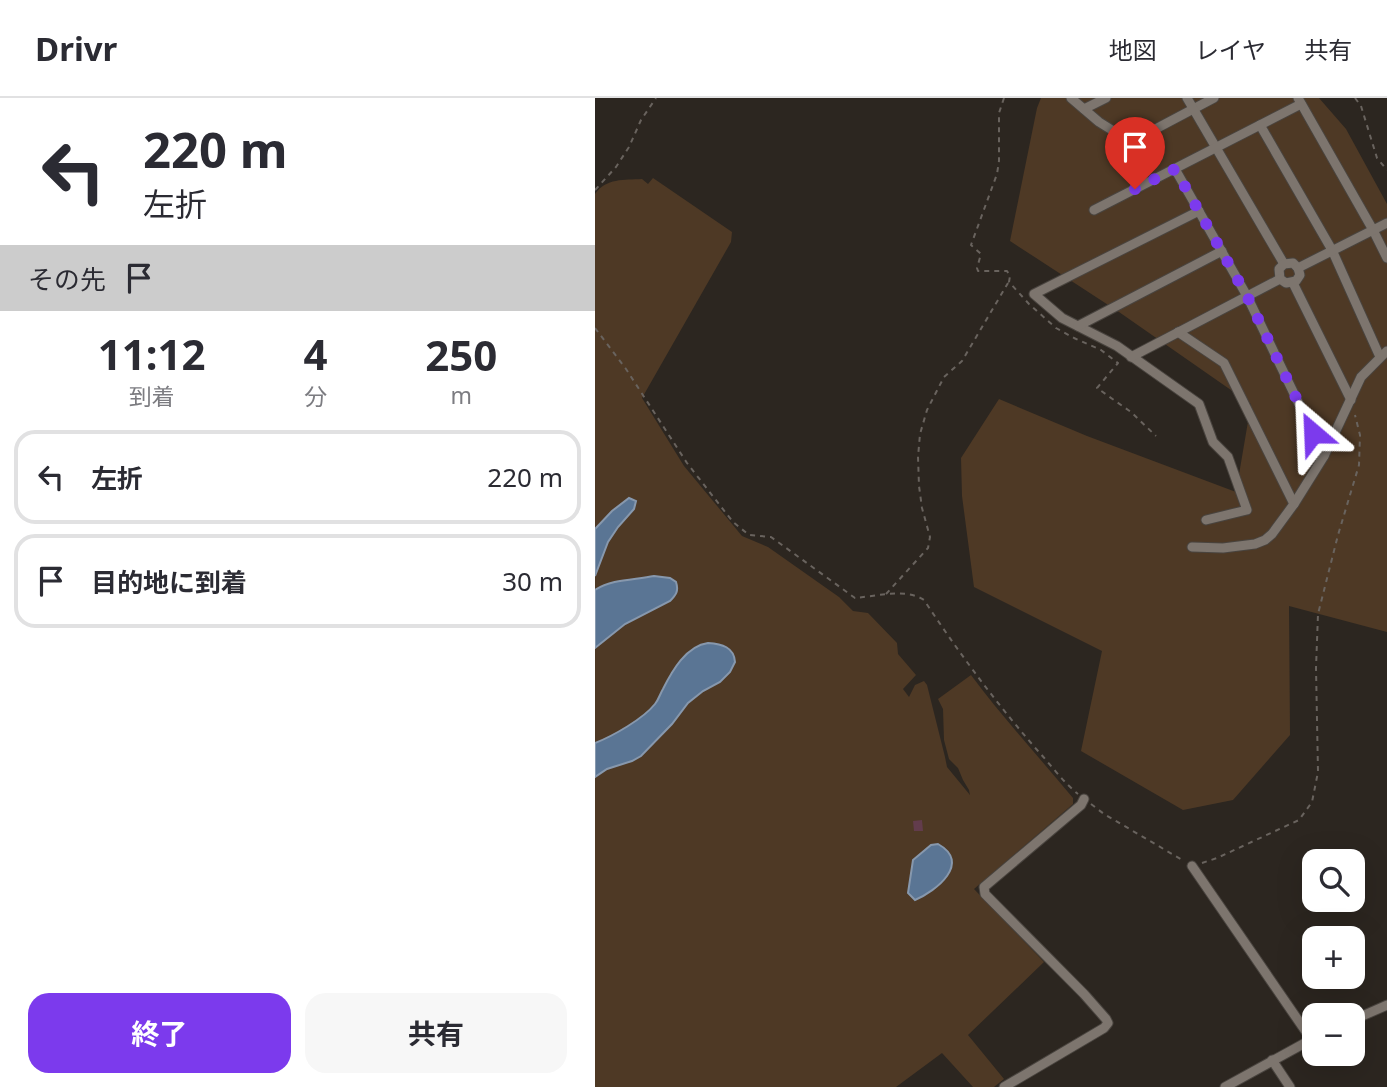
<!DOCTYPE html>
<html lang="ja">
<meta charset="utf-8">
<style>
body{margin:0;font-family:"Noto Sans","Noto Sans JP",sans-serif;background:#f7f7f7;color:#2b2b33;height:100vh;display:flex;flex-direction:column;font-size:26px;white-space:nowrap}
*{box-sizing:border-box;margin:0}
p{font-size:23px;color:#7c7c81}
.icon{flex:none;width:38px;height:38px;fill:none;stroke:currentColor;stroke-width:2;stroke-linecap:round;stroke-linejoin:round}
.map{position:relative;flex:1;overflow:hidden}
.details{display:flex;flex-direction:column;background:#fff;width:595px}
.details>*{flex:none}
.hud{background:#fff;color:#2b2b33;overflow:hidden}
.fabs{position:absolute;left:707px;top:751px;display:grid;gap:14px}
.fabs a{display:grid;place-items:center;width:63px;height:63px;border-radius:14px;background:#fff;box-shadow:0 7px 28px #0002;font-size:35px}
.pin{position:absolute;display:grid;place-items:center;width:60px;height:60px;color:#fff;margin:-72px -30px;border-radius:50% 50% 50% 0;rotate:-45deg;box-shadow:0 0 7px #0007}
.pin .icon{rotate:45deg}
.me{position:absolute;width:77px;margin:-38px;rotate:334deg;stroke-linejoin:round;filter:drop-shadow(0 0 5px #0008)}
.turn{display:flex;align-items:center;gap:24px;height:147px;padding:0 28px;font-size:32px}
.turn .icon{width:91px;height:91px;stroke-width:2.5}
.turn b{display:block;font-size:49px;line-height:60px}
.then{display:flex;align-items:center;height:66px;padding:0 28px;background:#0003;gap:14px;font-size:26px}
.eta{display:flex;justify-content:space-evenly;align-items:center;height:119px;text-align:center}
.eta b{font-size:42px;font-weight:700;line-height:49px}
.cta{display:flex;gap:14px;margin-top:auto;padding:14px 28px}
.cta a{flex:1;height:80px;border-radius:21px;background:#7c3aed;color:#fff;font-size:28px;font-weight:700;line-height:80px;text-align:center}
.cta a+a{background:#f7f7f7;color:#2b2b33}
ul{padding:0;list-style:none}
li{display:flex;align-items:center;gap:21px;height:94px;margin:0 14px 10px;padding:0 14px;border:4px solid #e1e1e2;border-radius:21px}
li div{flex:1}
li b{display:block;font-size:26px}
li em{font-style:normal}
header{display:flex;align-items:center;gap:42px;box-sizing:border-box;height:98px;padding:0 35px;background:#fff;border-bottom:2px solid #e1e1e2}
header strong{font-size:33px}
nav{display:flex;gap:38px;margin-inline-start:auto;font-size:24px}
main{display:flex;flex:1;min-height:0}
.map>svg:first-child{display:block}
.green{fill:#4e3925}
.water{fill:#5a7594;stroke:#8798ad;stroke-width:2}
.building{fill:#623c4c}
.lines{fill:none;stroke-linecap:round;stroke-linejoin:round}
.street-casing{stroke:#49443f;stroke-width:11}
.path{stroke:#69635e;stroke-width:2;stroke-dasharray:5 5;stroke-linecap:butt}
.street{stroke:#7d756e;stroke-width:9}
.route{stroke:#7c3aed;stroke-width:12;stroke-dasharray:0 21.6}
</style>
<header>
<strong>Drivr</strong>
<nav><a>地図</a><a>レイヤ</a><a>共有</a></nav>
</header>
<main>
<section class="details">
<div class="hud">
<div class="turn"><svg class="icon" aria-label="left" viewBox="0 0 24 24"><path d="M17 20v-9H6M10 6l-5 5 5 5"/></svg><div><b>220 m</b>左折</div></div>
<div class="then">その先<svg class="icon" aria-label="arrive" viewBox="0 0 24 24"><path d="M6 21V4h12l-3 4 3 4H6"/></svg></div>
</div>
<div class="eta">
<div><b>11:12</b><p>到着</p></div>
<div><b>4</b><p>分</p></div>
<div><b>250</b><p>m</p></div>
</div>
<ul>
<li><svg class="icon" aria-label="left" viewBox="0 0 24 24"><path d="M17 20v-9H6M10 6l-5 5 5 5"/></svg><div><b>左折</b></div><em>220 m</em></li>
<li><svg class="icon" aria-label="arrive" viewBox="0 0 24 24"><path d="M6 21V4h12l-3 4 3 4H6"/></svg><div><b>目的地に到着</b></div><em>30 m</em></li>
</ul>
<div class="cta"><a>終了</a><a>共有</a></div>
</section>
<div class="map">
<svg width="792" height="989" viewBox="0 0 792 989">
<rect width="100%" height="100%" fill="#2c2620"/>
<g class="green">
<path d="M446,0H724L751,31L792,106V534L694,508L695,637L638,702L588,712L486,653L507,553L379,489L367,398L366,360L404,301L492,338L641,394L656,306L524,214L415,143L442,10Z"/>
<path d="M58,80L137,134L136,144L47,300L89,368L147,438L173,449L244,499L258,513L273,515L302,545L303,556L321,577L308,591L314,599L320,587L329,583L332,587L350,659L352,669L375,697L374,692L368,682L363,670L354,661L349,642L348,611L343,601L376,577C408,620 444,659 478,700V706L379,791L449,864L373,937L409,981L399,989H378L347,955L301,989H0V96C11,80 29,82 47,81L53,86Z"/>
</g>
<g class="water">
<path d="M34,400L41,403L39,411L23,429L13,444L0,478V431L17,413Z"/>
<path d="M59,478L75,480L81,484C84,493 81,497 75,503L30,526L0,550V492C17,481 39,482 59,478Z"/>
<path d="M113,545C127,546 139,549 140,564L135,574L125,584L108,593L93,605L77,626L46,658L37,663L12,671L0,679V645C18,638 48,621 60,606C64,601 65,596 68,591C77,573 91,548 113,545Z"/>
<path d="M343,746C377,765 341,793 320,802L313,795L318,762L336,747Z"/>
</g>
<path class="building" d="M327,722L328,733H319L318,723Z"/>
<g class="lines">
<defs>
<g id="street">
<path d="M476,0L504,24L536,44L619,0"/>
<path d="M592,0L689,166"/>
<path d="M703,0L778,132L792,160"/>
<path d="M489,11L511,0"/>
<path d="M665,27L737,152L785,259"/>
<path d="M580,71L652,198L729,358"/>
<path d="M499,112L706,6"/>
<path d="M604,113L439,196L467,220L522,248L604,306L618,344L633,359L652,412L611,422"/>
<path d="M703,170L792,125"/>
<path d="M685,181L684,171L689,166L698,165L703,170"/>
<path d="M685,181L691,185L701,183L705,177L703,170"/>
<path d="M698,185L756,302"/>
<path d="M483,228L627,153"/>
<path d="M583,234L629,265L699,406"/>
<path d="M536,259L685,181"/>
<path d="M597,449L628,450L660,446L670,442L677,436L699,406L729,358L766,279L792,253"/>
<path d="M597,768L716,941"/>
<path d="M758,922L792,907"/>
<path d="M677,962L695,989"/>
<path d="M409,989L509,930L513,925L511,921L489,896L390,796L389,789L486,707L489,701"/>
<path d="M630,989L719,940"/>
</g>
</defs>
<use href="#street" class="street-casing"/>
<g class="path">
<path d="M409,0L404,15V63L402,76L376,147L386,156L382,170L383,173H412L415,178L414,184L434,206L461,230L479,240L506,252L523,265L502,290L536,314L561,338"/>
<path d="M760,0L766,8L782,60L792,72"/>
<path d="M0,92L21,69L34,49L46,22L61,0"/>
<path d="M0,230L31,271L92,365L138,424L154,437L176,439L260,500C282,498 311,490 329,502C364,555 401,605 443,653C456,667 468,684 483,696"/>
<path d="M291,496L333,450L335,439L327,410L324,388L323,359L325,336L332,312L349,279L367,263L413,185"/>
<path d="M496,706L509,716L589,763"/>
<path d="M607,765L622,760L704,722L717,704L723,674L721,570L723,516L743,437L764,367L765,337L760,317"/>
</g>
<use href="#street" class="street"/>
</g>
<g class="lines">
<path class="route" d="M540,91L580,71L652,198L718,335"/>
</g>
</svg>
<div class="fabs">
<a><svg class="icon" aria-label="search" viewBox="0 0 24 24"><circle cx="10" cy="10" r="6"/><path d="M15 15l6 6"/></svg></a>
<a>+</a>
<a>−</a>
</div>
<div class="pin" style="left:540px;top:91px;background:#d93025"><svg class="icon" aria-label="arrive" viewBox="0 0 24 24"><path d="M6 21V4h12l-3 4 3 4H6"/></svg></div>
<svg class="me" style="left:718px;top:335px" viewBox="-20 -20 40 40"><path d="M0-17L14 15 0 8-14 15z" fill="#7c3aed" stroke="#fff" stroke-width="4"/></svg>
</div>
</main>
